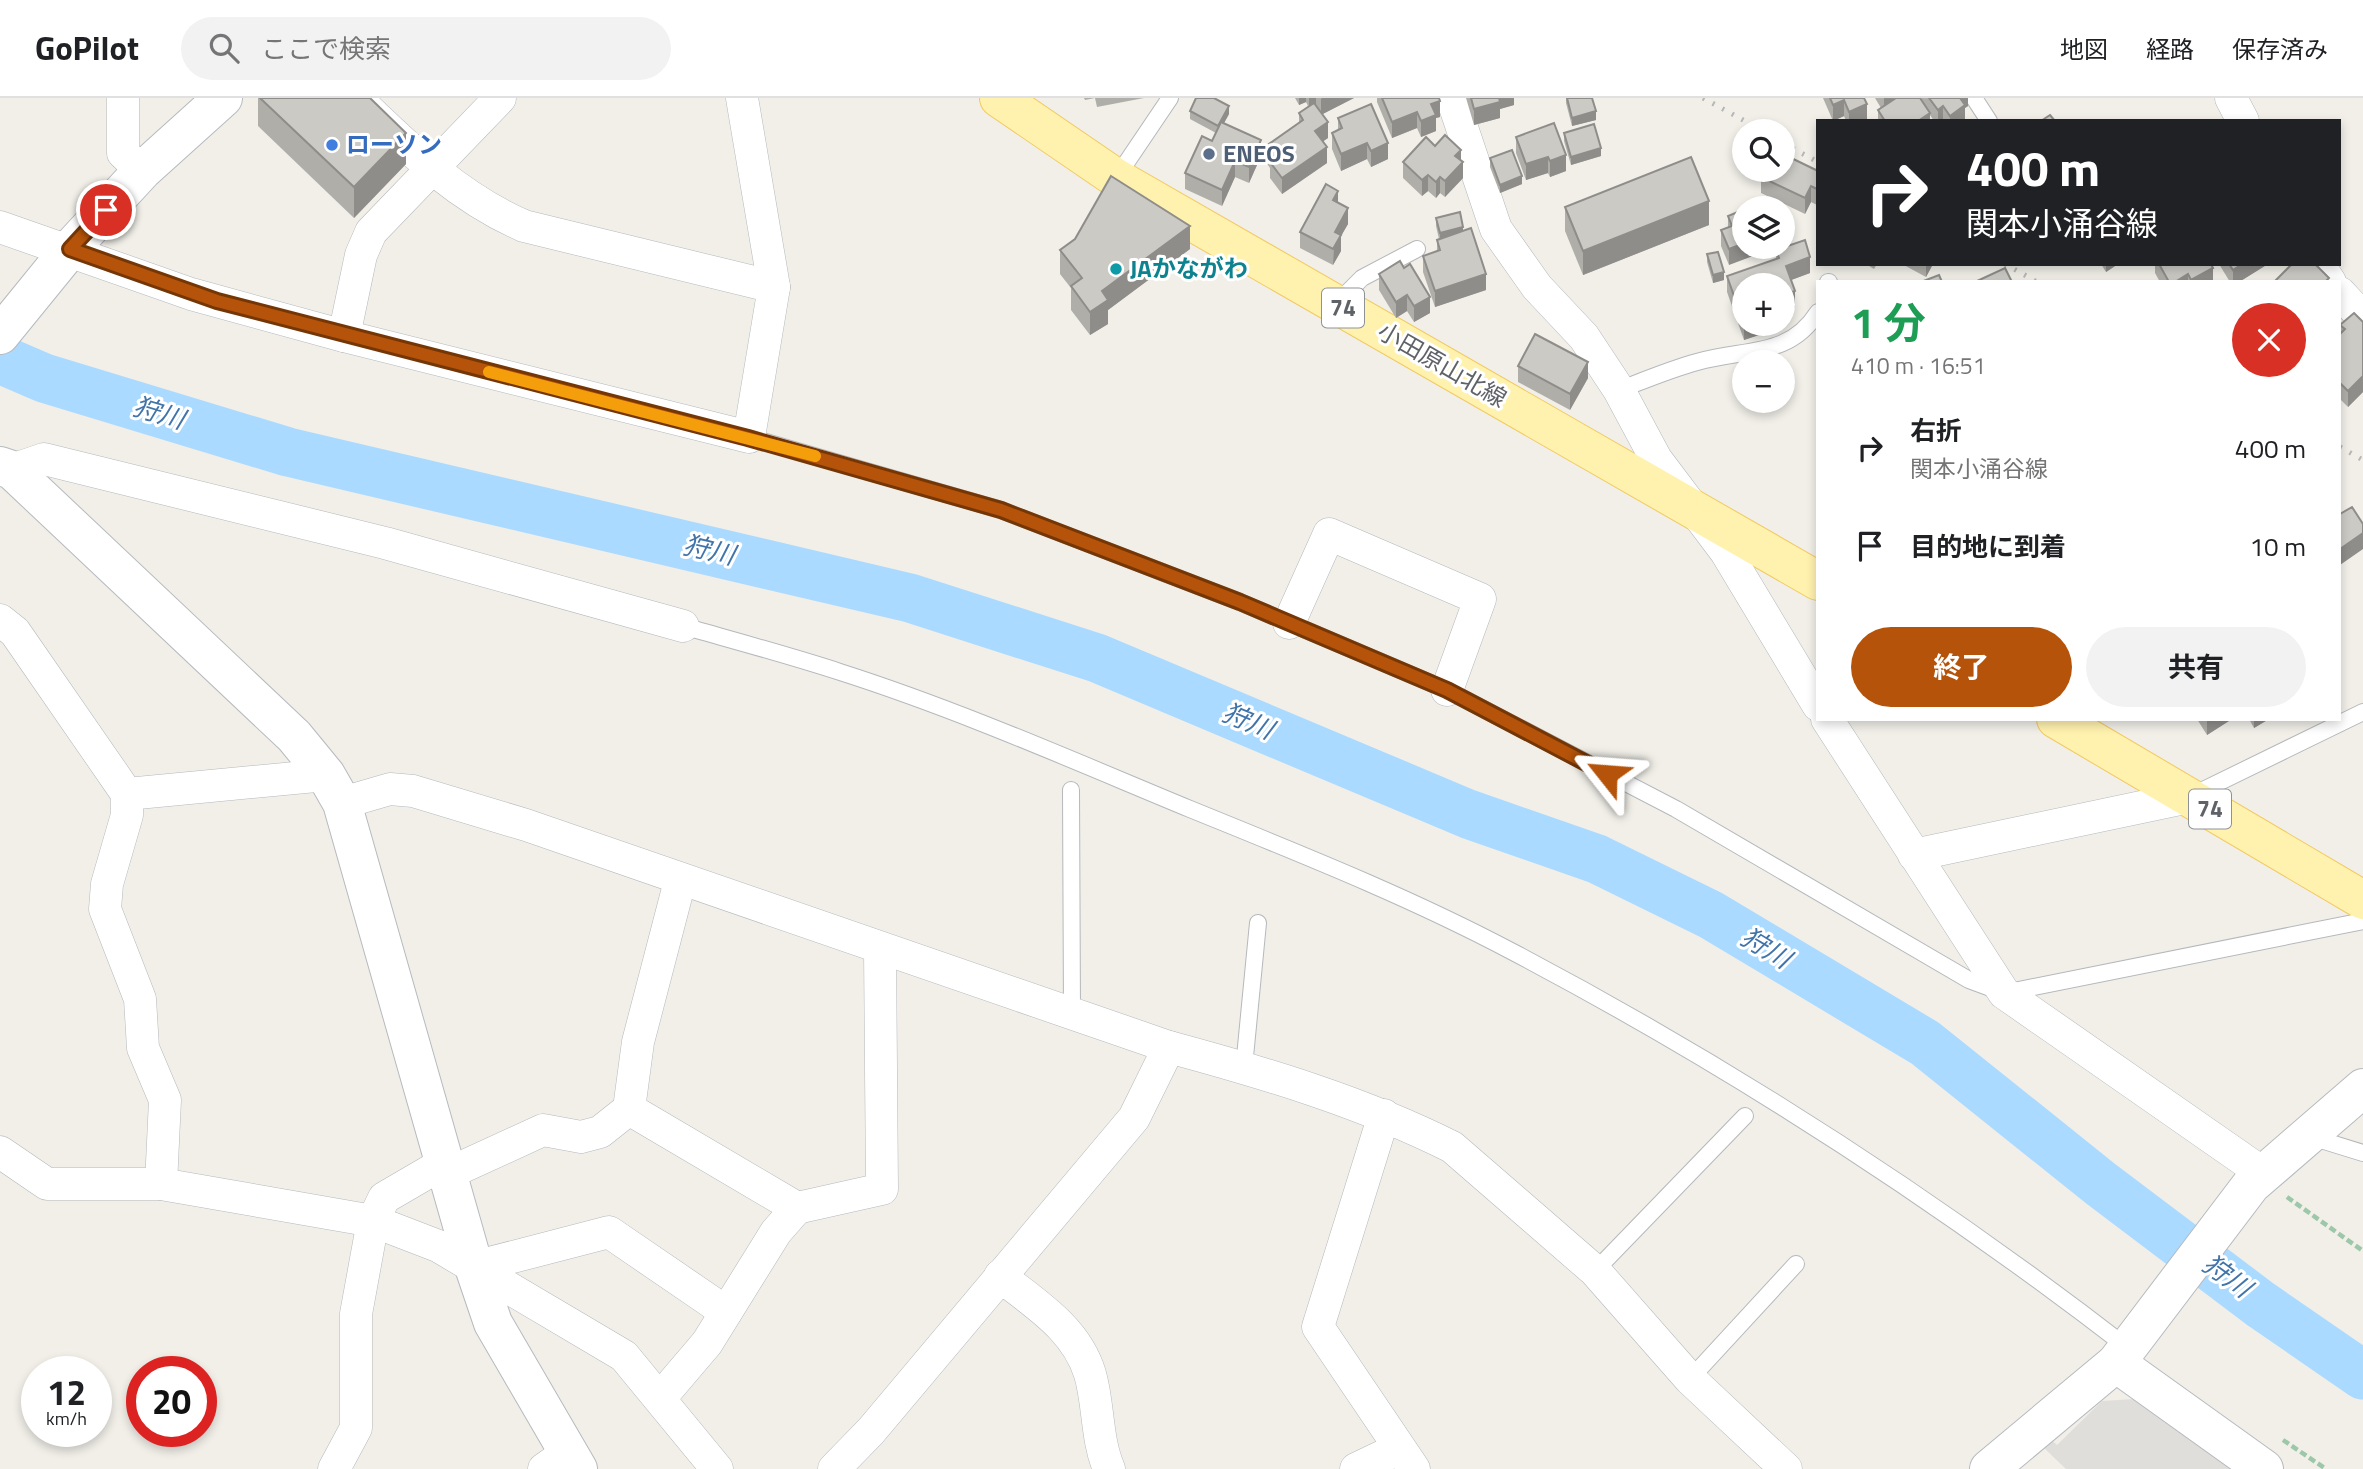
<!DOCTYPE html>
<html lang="ja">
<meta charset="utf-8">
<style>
body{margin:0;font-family:"Titillium Web","Noto Sans JP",sans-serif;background:#f2f2f2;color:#202124;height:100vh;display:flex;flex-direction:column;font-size:26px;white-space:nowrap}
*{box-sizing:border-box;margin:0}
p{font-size:23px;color:#757577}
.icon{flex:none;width:38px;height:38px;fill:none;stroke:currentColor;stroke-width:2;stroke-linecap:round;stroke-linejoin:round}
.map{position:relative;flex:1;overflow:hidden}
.drawer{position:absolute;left:1816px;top:182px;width:525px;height:441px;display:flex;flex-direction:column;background:#fff;border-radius:0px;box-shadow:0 4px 10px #0003}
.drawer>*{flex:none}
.top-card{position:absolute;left:1816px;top:21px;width:525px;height:147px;border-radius:0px;box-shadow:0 4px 10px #0003;background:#202124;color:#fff;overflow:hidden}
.controls{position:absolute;left:1732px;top:21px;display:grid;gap:14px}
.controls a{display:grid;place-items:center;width:63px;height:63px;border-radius:50%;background:#fff;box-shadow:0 4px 10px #0003;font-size:35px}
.speed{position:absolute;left:21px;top:1258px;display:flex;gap:14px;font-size:35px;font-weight:700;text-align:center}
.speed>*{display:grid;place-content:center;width:91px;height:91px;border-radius:50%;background:#fff;box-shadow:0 4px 10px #0003;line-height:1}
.speed small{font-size:18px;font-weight:400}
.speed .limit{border:10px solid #d22;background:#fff;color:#111}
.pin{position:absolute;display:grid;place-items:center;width:60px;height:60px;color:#fff;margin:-30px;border:4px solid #fff;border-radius:50%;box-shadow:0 2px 7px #0007}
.me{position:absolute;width:77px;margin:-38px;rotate:298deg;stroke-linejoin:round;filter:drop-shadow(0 0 5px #0008)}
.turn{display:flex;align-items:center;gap:24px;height:147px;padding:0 35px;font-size:32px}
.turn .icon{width:91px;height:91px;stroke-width:2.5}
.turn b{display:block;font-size:49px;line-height:60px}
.round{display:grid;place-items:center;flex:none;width:74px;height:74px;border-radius:37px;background:#f2f2f2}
.head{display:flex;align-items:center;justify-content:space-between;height:119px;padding:0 35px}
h1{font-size:42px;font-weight:700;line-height:52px;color:#1e9e55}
.button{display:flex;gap:14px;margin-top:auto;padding:14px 35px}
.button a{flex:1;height:80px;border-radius:42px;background:#b45309;color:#fff;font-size:28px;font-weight:700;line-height:80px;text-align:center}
.button a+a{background:#f2f2f2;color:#202124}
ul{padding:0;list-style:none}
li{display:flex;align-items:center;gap:21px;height:98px;padding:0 35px}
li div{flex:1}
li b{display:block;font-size:26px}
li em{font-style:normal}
header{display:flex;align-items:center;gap:42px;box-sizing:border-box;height:98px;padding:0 35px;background:#fff;border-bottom:2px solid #e0e0e0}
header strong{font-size:33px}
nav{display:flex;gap:38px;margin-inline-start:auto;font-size:24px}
.search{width:490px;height:63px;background:#f2f2f2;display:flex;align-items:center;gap:18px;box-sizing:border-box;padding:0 24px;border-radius:38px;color:#757577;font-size:26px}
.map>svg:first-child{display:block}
.industrial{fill:#e0deda}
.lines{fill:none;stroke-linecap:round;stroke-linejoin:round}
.river{stroke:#aadaff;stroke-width:49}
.lane-casing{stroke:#b5b8bc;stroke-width:18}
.street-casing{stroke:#b5b8bc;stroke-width:33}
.secondary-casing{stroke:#b6babf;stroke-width:40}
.primary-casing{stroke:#f2c960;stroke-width:40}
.path{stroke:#9cc7a9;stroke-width:4.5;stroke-dasharray:7 3.5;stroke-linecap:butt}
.lane{stroke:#fff;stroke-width:16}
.street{stroke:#fff;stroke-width:32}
.secondary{stroke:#fff;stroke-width:38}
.primary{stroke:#fff2af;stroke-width:38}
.rail{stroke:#b6b7b8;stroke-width:5;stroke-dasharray:2 9;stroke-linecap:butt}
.wall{fill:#afaea9}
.shaded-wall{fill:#8f8d8a}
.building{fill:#cccac5;stroke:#8f8d8a;stroke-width:2}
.route-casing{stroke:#753606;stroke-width:18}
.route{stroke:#b45309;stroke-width:12}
.slow{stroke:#f59e0b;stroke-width:12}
.shop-dot{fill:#3f7fe0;stroke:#fff;stroke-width:2.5}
.service-dot{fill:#5c6f8a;stroke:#fff;stroke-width:2.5}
.culture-dot{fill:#0f9aa8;stroke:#fff;stroke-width:2.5}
.labels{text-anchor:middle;stroke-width:6;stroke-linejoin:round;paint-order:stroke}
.shield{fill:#fff;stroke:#8f9295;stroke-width:2}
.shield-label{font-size:23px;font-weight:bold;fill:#5f6368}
.shop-label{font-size:24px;font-weight:bold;fill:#366cbe;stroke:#fff;text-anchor:start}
.service-label{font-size:24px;font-weight:bold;fill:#4e5e75;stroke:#fff;text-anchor:start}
.culture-label{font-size:24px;font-weight:bold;fill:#0d838f;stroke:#fff;text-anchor:start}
.street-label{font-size:24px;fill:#5f6368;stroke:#fff}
.water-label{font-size:26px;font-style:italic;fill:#4174aa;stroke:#fff}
</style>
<header>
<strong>GoPilot</strong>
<div class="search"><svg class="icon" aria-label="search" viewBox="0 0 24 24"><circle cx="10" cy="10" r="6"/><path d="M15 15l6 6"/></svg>ここで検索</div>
<nav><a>地図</a><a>経路</a><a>保存済み</a></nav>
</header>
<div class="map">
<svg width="2363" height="1371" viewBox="0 0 2363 1371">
<rect width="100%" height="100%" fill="#f1efe8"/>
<path class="industrial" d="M2134,1301L2233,1371H2066L2040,1346L2047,1338L2057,1347L2102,1303Z"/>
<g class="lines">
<path class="river" d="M0,261L44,280L288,354L910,500L1097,560L1468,716L1597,761L1711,817L1925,945L2101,1086L2260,1206L2363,1277"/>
<defs>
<g id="lane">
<path d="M1974,0L1989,23"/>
<path d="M1116,80L1170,0"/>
<path d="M1828,184H1829"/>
<path d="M1336,206L1362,180L1417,151"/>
<path d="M1619,292C1645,282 1671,271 1697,264C1745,250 1789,260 1818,214"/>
<path d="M749,339L1001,412L1240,504L1447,592L1676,711L1969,882L2004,895L2363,823"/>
<path d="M683,528C735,543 788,557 840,574C959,612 1074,663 1190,711C1298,755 1407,798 1511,853C1726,966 1935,1101 2128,1250"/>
<path d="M1071,692L1072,916"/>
<path d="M2191,698L2363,614"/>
<path d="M1244,969L1258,825"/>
<path d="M2308,1038L2363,1055"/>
<path d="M1595,1173L1745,1018"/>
<path d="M1690,1281L1796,1166"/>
</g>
<g id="street">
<path d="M123,0V55L142,73"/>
<path d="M356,0C408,50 457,99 524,128L774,189"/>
<path d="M1452,0L1496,131L1537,189L1584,239L1619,292L1656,361L1726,454L1818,607"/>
<path d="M2231,0L2243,23"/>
<path d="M0,129L191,196L344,238L749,339L774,189L742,0"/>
<path d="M2318,166L2330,184"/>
<path d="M2340,195L2363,220"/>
<path d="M344,238L361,157L371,134L500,0"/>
<path d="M12,372L44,361L385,445L683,528"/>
<path d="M0,522L15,534L127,696V717L107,786L105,811L140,901L143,950L165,1002L161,1086"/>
<path d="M1289,525L1329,436L1480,501L1447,592"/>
<path d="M1827,621L2004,895L2264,1076"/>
<path d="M127,696L326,677"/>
<path d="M342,705L390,691L413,693L526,727L1169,949C1265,975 1362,1004 1452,1049L1595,1173L1690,1281L1786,1371"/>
<path d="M1914,757L2189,699"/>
<path d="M629,1011L638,944L680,783"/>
<path d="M1384,1017L1318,1229L1414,1371"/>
<path d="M0,1054L47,1086H161L373,1123L438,1148L624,1258L717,1371"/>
<path d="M447,1076L543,1032L581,1039L600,1034L629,1011L797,1110L882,1091L880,851"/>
<path d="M474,1169L609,1134L726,1214"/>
<path d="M1000,1178C1035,1206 1076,1230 1090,1276C1099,1307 1096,1340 1109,1371"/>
<path d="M661,1299L707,1245L776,1134L797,1110"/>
<path d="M334,1371L356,1330V1216L373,1123L384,1100L444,1065"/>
<path d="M544,1371L568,1354"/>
<path d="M834,1371L871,1333L1134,1020L1169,949"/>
<path d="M1356,1371L1398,1351"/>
</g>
<g id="secondary">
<path d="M0,237L70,151L142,73L223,0"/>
<path d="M0,368L12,372L294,638L326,677L342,705L474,1169L493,1225L578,1371"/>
<path d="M2116,1265L2264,1371"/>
<path d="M1989,1371L2116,1265L2251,1087L2363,990"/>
</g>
<g id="primary">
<path d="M999,0L1116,80L1818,483"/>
<path d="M2056,621L2363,802"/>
</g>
</defs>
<use href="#lane" class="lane-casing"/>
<use href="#street" class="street-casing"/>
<use href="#secondary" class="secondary-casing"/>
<use href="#primary" class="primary-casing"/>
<g class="path">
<path d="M2287,1099L2363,1153"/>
<path d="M2283,1342L2326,1371"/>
</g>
<use href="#lane" class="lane"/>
<use href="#street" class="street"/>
<use href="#secondary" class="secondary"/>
<use href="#primary" class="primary"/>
<g class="rail">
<path d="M1703,0L1763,33"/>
<path d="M1783,45L1818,64"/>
<path d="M2005,166L2037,184"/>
<path d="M2340,349L2363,362"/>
</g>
</g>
<g class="wall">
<path d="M258,0H370L406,66L354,120L258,28Z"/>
<path d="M1084,0H1144L1097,9L1095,0L1085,2Z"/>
<path d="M1295,0H1354L1322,16L1328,40L1323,43L1327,65L1282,96L1270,80V70L1266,64V48L1299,25V15L1308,8L1306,4L1299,7Z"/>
<path d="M1377,0H1439L1440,19L1436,20V33L1421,39L1417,30L1392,40L1377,4Z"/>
<path d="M1466,0H1514V7L1500,11V20L1474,27Z"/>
<path d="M1566,0H1592L1596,22L1572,28L1566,5Z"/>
<path d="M1823,0H1864L1867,22L1846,23L1844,18L1833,23Z"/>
<path d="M1875,0H1968V8L1965,10V23H1934L1930,17V23H1878V12L1881,10Z"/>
<path d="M1190,13L1229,16L1224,25L1261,58L1249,85L1235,79L1222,108L1185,91V75L1212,43L1216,35L1190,21Z"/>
<path d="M1338,20L1388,61L1371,69L1367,61L1341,73L1332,51V35L1338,32Z"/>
<path d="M1554,25L1566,73L1550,79L1548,75L1526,82L1516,55V39Z"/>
<path d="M1564,35L1601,58L1571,67L1564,43Z"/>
<path d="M1435,48L1461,62L1463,80L1445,99L1440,95L1436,100L1428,93L1422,98L1403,80V64Z"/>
<path d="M1490,60L1522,86L1500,95L1490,69Z"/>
<path d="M1818,73L1817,107L1811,104L1805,116L1761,95V79Z"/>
<path d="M1338,104L1348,126L1341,138V153L1333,167L1300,150V134Z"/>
<path d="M1565,109L1709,127L1583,177L1565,133Z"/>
<path d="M1745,111L1729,167L1721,148V132L1728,129V118Z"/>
<path d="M1436,120L1463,133L1486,192L1435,209L1423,174V158L1437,153V142L1439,141L1436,128Z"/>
<path d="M1190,151L1108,212V226L1090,237L1071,212V190L1060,176V152Z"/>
<path d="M1776,152L1810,175L1791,182L1795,209L1783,213V187H1745L1759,226V237L1744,242L1727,194V178L1776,161Z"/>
<path d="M1707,156L1724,182L1713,185L1707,164Z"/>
<path d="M1866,166H1877L1874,171Z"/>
<path d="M1902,166H1933L1926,179Z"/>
<path d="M2101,166H2118L2106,174Z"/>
<path d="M2155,166H2211L2213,184H2160L2155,175Z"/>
<path d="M2219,166H2268L2239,184H2230Z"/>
<path d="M1379,176L1430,215L1414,224L1407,213L1396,220L1379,192Z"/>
<path d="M2363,224V294L2348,309L2340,301V227Z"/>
<path d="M1518,268L1588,280L1570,312L1518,284Z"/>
<path d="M2197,621H2232L2207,637Z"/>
<path d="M2249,621H2269L2254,630Z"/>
</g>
<g class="shaded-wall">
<path d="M1299,0H1306V4L1299,7Z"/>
<path d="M1309,0H1316V6L1309,10Z"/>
<path d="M1322,0H1354L1321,17V1Z"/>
<path d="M1498,0H1514V7L1500,11V20L1474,27V11Z"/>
<path d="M1884,0H1904L1884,13Z"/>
<path d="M1959,0H1968V8L1965,10V23H1950V18Z"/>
<path d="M1844,2V18L1833,23V7Z"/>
<path d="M1440,3V19L1436,20V33L1421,39V23L1431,6Z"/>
<path d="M1867,6V22L1849,23V14Z"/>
<path d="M1229,8V16L1218,36V28Z"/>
<path d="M1943,8V23H1938V12Z"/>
<path d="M1596,13V22L1572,28V20Z"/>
<path d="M1417,14V30L1392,40V24Z"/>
<path d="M1930,15V23H1918Z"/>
<path d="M1328,24V40L1315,49V33Z"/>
<path d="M406,35V66L354,120V89Z"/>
<path d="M1261,42V58L1249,85V69Z"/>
<path d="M1367,45V61L1341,73V56Z"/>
<path d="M1388,45V61L1371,69V53Z"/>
<path d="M1327,49V65L1282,96V80Z"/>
<path d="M1601,50V58L1571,67V59Z"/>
<path d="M1461,52V66L1463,64V80L1445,99V83L1455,58Z"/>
<path d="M1566,57V73L1550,79V63Z"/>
<path d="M1548,59V75L1526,82V66Z"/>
<path d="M1235,63V79L1222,108V92Z"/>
<path d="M1428,77V93L1422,98V82Z"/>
<path d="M1522,78V86L1500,95V87Z"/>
<path d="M1440,79V95L1436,100V84Z"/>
<path d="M1818,87V103L1817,107V91Z"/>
<path d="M1811,88V104L1805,116V100Z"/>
<path d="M1338,93V109L1333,102Z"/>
<path d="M1709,103V127L1583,177V153Z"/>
<path d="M1348,110V126L1341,138V153L1333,167L1335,134Z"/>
<path d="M1190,128V151L1108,212V226L1090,237V214L1102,193Z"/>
<path d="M1463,129V137L1440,143V135Z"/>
<path d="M1745,145V149H1777L1729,167V151Z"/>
<path d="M1810,159V175L1786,184V168Z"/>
<path d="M1926,166H1933L1926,179Z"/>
<path d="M2106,166H2118L2106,174Z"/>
<path d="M2242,166H2268L2239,184H2233V172Z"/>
<path d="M2213,170V184H2191V182Z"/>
<path d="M1724,174V182L1713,185V177Z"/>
<path d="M1486,176V192L1435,209V193Z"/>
<path d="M2188,176V184H2175Z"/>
<path d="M1795,193V209L1783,213V197Z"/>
<path d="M1407,197V213L1396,220V204Z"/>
<path d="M1430,199V215L1414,224V208Z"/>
<path d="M1744,226H1759V237L1744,242Z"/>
<path d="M1588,264V280L1570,312V296Z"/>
<path d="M2363,278V294L2348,309V293Z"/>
<path d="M2363,435V451L2340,467V451Z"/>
<path d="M2207,621H2232L2207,637Z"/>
<path d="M2254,621H2269L2254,630Z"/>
</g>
<g class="building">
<path d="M260,0H370L406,35L354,89Z"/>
<path d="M1196,0H1214L1229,8L1218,28L1190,13Z"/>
<path d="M1382,0H1439L1440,3L1431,6L1436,17L1421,23L1417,14L1392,24Z"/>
<path d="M1471,0H1499L1500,4L1474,11Z"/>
<path d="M1567,0H1592L1596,13L1572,20Z"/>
<path d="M1830,0H1864L1867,6L1849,14L1844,2L1833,7Z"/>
<path d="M1896,0H1920L1930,15L1918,23H1885L1878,12Z"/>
<path d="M1929,0H1960L1965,7L1950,18L1943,8L1938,12Z"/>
<path d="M1314,5L1328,24L1315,33L1327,49L1282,80L1270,64L1274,60L1266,48L1303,22L1299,15Z"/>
<path d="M1371,6L1388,45L1371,53L1367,45L1341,56L1332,35L1342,30L1338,20Z"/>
<path d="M2050,17L2055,23H2041Z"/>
<path d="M1221,24L1261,42L1249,69L1235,63L1222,92L1185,75L1202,38L1212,43Z"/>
<path d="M1554,25L1566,57L1550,63L1548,59L1526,66L1516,39Z"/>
<path d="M1594,26L1601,50L1571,59L1564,35Z"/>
<path d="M1445,37L1461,52L1455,58L1463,64L1445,83L1440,79L1436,84L1428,77L1422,82L1403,64L1426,39L1435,48Z"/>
<path d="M1512,52L1522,78L1500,87L1490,60Z"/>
<path d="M1783,56L1818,73V87L1817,91L1811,88L1805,100L1761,79L1765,72H1783Z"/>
<path d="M1691,59L1709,103L1583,153L1565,109Z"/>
<path d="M1111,78L1190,128L1102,193L1108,202L1090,214L1071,188L1082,180L1060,152L1075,141Z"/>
<path d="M1326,86L1338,93L1333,102L1348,110L1335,134L1341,137L1333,151L1300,134Z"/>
<path d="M1767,103L1770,110H1747Z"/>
<path d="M1745,111V145L1729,151L1721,132L1732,128L1728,118Z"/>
<path d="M1460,114L1463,129L1440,135L1436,120Z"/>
<path d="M1471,130L1486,176L1435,193L1423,158L1440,152L1437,142Z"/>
<path d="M1805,142L1810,159L1786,168L1795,193L1783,197V187H1745L1744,226L1727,178L1779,160L1776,152Z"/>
<path d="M1718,154L1724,174L1713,177L1707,156Z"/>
<path d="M1400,163L1404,170L1410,166L1430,199L1414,208L1407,197L1396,204L1379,176Z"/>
<path d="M2159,166H2211L2213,170L2191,182L2188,176L2175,184H2169Z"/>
<path d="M2229,166H2242L2233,172Z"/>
<path d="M2292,166H2315L2329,180L2325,184H2274Z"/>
<path d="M2005,170L2012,184H1975Z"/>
<path d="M1939,177L1942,184H1921Z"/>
<path d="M2354,215L2363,224V278L2348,293L2340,285V236L2345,231L2340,227Z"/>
<path d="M1535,236L1588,264L1570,296L1518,268Z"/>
<path d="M2352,409L2363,426V435L2340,451V416Z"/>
</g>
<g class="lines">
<defs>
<path id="route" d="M106,112L70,151L217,203L748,340L1001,412L1240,504L1447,592L1607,676"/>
</defs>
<use href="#route" class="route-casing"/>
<use href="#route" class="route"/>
<path class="slow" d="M489,274L815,358"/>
</g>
<circle class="shop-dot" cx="332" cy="47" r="7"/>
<circle class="service-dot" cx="1209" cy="56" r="7"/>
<circle class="culture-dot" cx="1116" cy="171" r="7"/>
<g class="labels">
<g class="shield">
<rect x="1322" y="190.5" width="42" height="39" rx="5"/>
<rect x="2189" y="691.5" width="42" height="39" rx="5"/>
</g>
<g class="shield-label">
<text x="1343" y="218">74</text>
<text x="2210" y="719">74</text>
</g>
<g class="shop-label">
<text x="346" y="55">ローソン</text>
</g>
<g class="service-label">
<text x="1223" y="64">ENEOS</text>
</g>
<g class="culture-label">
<text x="1130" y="179">JAかながわ</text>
</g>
<g class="street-label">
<text transform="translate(1442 267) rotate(30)" y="8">小田原山北線</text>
</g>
<g class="water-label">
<text transform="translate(159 315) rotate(17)" y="9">狩川</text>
<text transform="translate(709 452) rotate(13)" y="9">狩川</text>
<text transform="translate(1248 623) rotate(23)" y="9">狩川</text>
<text transform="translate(1766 850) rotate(31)" y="9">狩川</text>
<text transform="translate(2227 1178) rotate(36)" y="9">狩川</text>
</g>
</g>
</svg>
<div class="controls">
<a><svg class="icon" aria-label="search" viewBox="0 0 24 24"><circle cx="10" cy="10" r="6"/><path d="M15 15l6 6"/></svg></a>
<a><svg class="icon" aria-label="layers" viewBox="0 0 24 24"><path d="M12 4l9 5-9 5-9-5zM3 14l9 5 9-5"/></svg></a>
<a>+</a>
<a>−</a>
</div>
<div class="speed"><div>12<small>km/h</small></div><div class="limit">20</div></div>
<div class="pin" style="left:106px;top:112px;background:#d93025"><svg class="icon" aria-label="arrive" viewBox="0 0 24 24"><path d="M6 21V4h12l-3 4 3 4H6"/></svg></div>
<svg class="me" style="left:1607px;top:676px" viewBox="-20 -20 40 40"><path d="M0-17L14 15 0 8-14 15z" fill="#b45309" stroke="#fff" stroke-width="4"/></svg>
<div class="top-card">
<div class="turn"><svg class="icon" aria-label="right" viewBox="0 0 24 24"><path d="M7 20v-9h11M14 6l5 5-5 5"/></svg><div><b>400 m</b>関本小涌谷線</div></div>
</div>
<section class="drawer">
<div class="head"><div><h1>1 分</h1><p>410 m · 16:51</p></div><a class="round" style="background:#d93025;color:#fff"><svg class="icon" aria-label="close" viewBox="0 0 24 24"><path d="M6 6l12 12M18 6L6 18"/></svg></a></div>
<ul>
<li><svg class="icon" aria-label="right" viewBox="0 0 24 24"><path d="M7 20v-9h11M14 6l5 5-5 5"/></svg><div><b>右折</b><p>関本小涌谷線</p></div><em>400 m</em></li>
<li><svg class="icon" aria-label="arrive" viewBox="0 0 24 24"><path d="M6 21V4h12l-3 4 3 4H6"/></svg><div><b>目的地に到着</b></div><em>10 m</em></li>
</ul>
<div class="button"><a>終了</a><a>共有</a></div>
</section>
</div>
